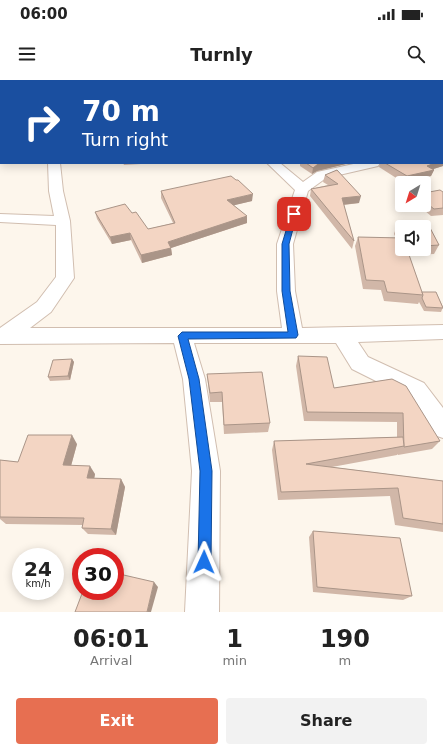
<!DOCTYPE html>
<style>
body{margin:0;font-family:"DejaVu Sans",sans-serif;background:#f2f2f2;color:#222;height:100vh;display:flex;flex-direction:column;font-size:15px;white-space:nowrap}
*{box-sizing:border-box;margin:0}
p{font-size:13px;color:#767676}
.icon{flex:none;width:22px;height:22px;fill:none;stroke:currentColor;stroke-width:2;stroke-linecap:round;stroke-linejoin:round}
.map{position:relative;height:532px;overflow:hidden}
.panel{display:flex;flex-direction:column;background:#fff;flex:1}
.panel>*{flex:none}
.top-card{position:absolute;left:0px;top:0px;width:443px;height:84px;box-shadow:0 2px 10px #0003;background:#1a4fa0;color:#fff;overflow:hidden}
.needle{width:26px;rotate:218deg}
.controls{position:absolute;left:395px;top:96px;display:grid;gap:8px}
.controls a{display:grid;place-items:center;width:36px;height:36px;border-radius:4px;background:#fff;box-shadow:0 2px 10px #0003;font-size:20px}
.speed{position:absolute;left:12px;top:468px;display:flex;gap:8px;font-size:20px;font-weight:700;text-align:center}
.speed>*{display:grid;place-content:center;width:52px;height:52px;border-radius:50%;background:#fff;box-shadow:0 2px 10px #0003;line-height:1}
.speed small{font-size:10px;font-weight:400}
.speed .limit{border:6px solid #d22;background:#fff;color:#111}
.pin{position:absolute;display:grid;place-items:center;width:34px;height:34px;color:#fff;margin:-17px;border-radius:8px;box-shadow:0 2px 6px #0006}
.me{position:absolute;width:44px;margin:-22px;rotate:1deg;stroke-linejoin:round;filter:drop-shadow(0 0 3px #0008)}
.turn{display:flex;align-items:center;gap:14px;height:84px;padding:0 16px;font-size:18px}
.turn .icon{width:52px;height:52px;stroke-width:2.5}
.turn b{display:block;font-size:28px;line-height:34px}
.eta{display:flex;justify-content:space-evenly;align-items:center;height:68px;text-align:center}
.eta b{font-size:24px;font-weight:700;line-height:28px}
.action{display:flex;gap:8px;margin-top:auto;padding:8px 16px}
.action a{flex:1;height:46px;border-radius:4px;background:#e76f51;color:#fff;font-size:16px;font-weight:700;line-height:46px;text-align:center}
.action a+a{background:#f2f2f2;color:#222}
.status{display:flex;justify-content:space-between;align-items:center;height:28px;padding:0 20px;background:#fff;direction:ltr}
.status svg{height:11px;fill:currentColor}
header{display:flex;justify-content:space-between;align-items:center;height:52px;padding:0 16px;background:#fff;font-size:18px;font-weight:700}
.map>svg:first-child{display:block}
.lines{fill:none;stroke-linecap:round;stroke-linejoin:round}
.street-casing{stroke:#d1beb0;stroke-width:2}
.street{fill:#fff;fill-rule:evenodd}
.wall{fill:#d1b7a8;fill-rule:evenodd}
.shaded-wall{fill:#aa9588}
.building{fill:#f3d5c3;stroke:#aa9588}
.route{fill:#1a73e8;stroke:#114b97}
</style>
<div class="status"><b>06:00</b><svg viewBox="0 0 49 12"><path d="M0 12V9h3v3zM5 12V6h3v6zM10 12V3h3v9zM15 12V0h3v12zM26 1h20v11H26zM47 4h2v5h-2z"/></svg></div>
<header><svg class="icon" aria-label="menu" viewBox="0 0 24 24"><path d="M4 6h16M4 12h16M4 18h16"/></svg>Turnly<svg class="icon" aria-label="search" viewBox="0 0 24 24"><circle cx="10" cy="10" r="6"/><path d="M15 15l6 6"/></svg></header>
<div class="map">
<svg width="443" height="532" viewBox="0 0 443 532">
<rect width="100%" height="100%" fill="#fdf6ec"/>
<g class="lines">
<defs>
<g id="street">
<rect x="0" y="21" width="1" height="6"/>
<rect x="0" y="50" width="1" height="6"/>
<path d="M48,83H60L63,111L70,141L74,198L51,232L30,248H282L277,211V164L295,110L267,83H280L303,102L317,92L358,83H380L378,86L326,98L308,111L293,164L295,211L302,248L443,245V259L358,262L368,277L424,303L443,328V358L434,355L408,317L352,289L336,263H194L205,299L220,391L219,532H185L192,391L183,299L174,263L0,264V248L37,222L56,197V145L0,142V134L54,136L49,111Z"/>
</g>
</defs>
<use href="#street" class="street-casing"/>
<use href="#street" class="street"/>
</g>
<g class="wall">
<path d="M375,0H443V22L442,23V1H378Z"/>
<path d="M443,61V86L433,89L434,90L431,96L404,103L379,87L380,83H442Z"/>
<path d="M123,83H158L124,85Z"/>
<path d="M300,83H350L317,91L312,94L300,86Z"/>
<path d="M337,90L359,123L344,125L354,161L352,169L310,116L311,109L328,105L323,102L325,95Z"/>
<path d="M161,111L252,121L234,125L247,143L171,168L172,175L142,183L131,160L112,164L97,139L95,132L132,133L148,149L173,143L161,118Z"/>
<path d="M443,112V135L431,136L418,125H424V113Z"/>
<path d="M404,143L428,144L439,165L434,174L409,175L422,212H436L443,227L441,232L424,231L419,222L418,224L384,221L381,210L363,209L355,166L358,157L396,158L394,154L397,145H403ZM402,147H424V169H402Z"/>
<path d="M298,276L334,308L392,299L440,361L432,369L398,375V374L397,375L332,387L443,401V452L395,445L390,416L278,420L272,370L274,361L397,357V342L304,341L296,286Z"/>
<path d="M72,279L74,282L70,300L50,301L48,297Z"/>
<path d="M207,294L270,343L268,352L224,354L222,322H210L208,304Z"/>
<path d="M77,364L71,386L95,394L94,398L121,399L125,407L116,455L88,454L82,448L83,445L6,444L0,439V380L18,382Z"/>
<path d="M313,451L412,516L403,520L313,512L309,457Z"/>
</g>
<g class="shaded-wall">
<path d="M443,80V86L424,92L434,90L431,96L404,103L407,96L427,86L435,83H442V81Z"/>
<path d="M324,83H350L317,91L312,94L313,88L318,84Z"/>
<path d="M253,114L252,121L227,127V120Z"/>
<path d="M361,116L359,123L340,125L342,118Z"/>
<path d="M247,136V143L171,168L172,175L142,183L141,175L168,162Z"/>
<path d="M130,153L131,160L112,164L110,157Z"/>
<path d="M72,279L74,282L70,300L68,296Z"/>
<path d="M72,355L77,364L69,393L63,385Z"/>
<path d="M90,386L95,394L93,406L87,398Z"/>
<path d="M121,399L125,407L116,455L111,449Z"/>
<path d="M154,502L158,507L151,532H147Z"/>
</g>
<g class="building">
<path d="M128,0H157L158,1H129Z"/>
<path d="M178,0H260L262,1H173Z"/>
<path d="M386,0H443V19H442V1H389Z"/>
<path d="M442,33H443V44L442,45Z"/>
<path d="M442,61H443V80L442,81Z"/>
<path d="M306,83H324L318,84L313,88Z"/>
<path d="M385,83H435L427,86L434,90L407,96Z"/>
<path d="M337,90L361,116L342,118L354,161L311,109L338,104L325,95Z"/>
<path d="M231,96L236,100H238L253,114L227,120L247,136L168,162L171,168L141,175L130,153L110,157L95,132L125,124L132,133L136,132L148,149L175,143L161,111Z"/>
<path d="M440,110L443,112V128L434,129L424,121V113Z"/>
<path d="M404,143L428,144L439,165L424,166V147H402V156L397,145H405Z"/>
<path d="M358,157L402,158V169H407L423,215L387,212L384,201L366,200Z"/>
<path d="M422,212H436L443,228L426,227L422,218L423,215Z"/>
<path d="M298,276L327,277L334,308L392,299L406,306L440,361L404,367L403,333L307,332Z"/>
<path d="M72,279L68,296L48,297L53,280Z"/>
<path d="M262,292L270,343L224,345L222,312L210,313L207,294Z"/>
<path d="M28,355H72L63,385L90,386L87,398L121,399L111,449L82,448L84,438L0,437V380L18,382Z"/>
<path d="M403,357L404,366L306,384L443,401V444L403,438L398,408L281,412L274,361Z"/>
<path d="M313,451L400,458L412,516L317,507Z"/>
<path d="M115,493L154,502L147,532H75L83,511H115Z"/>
</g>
<path class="route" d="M294,132L297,134L289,164L290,211L298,255L296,258L188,259L199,299L212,391L211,482L209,487L204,489L200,487L198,482L200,391L189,299L178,256L182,252H288L282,211V164L291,134Z"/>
</svg>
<div class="controls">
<a><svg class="needle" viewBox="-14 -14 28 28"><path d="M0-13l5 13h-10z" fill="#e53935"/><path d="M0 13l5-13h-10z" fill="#767676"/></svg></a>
<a><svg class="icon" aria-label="sound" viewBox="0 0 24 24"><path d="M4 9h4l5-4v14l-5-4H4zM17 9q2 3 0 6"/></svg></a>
</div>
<div class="speed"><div>24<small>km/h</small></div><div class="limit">30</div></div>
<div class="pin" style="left:294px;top:134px;background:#d93025"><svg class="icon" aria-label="arrive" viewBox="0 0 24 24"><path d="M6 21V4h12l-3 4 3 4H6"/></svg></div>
<svg class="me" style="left:204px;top:482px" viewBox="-20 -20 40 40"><path d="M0-17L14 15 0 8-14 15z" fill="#1a73e8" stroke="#fff" stroke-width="4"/></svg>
<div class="top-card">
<div class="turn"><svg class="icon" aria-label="right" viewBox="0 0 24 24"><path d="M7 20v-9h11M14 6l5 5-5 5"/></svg><div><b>70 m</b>Turn right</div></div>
</div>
</div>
<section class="panel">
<div class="eta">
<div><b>06:01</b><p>Arrival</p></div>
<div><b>1</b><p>min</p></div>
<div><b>190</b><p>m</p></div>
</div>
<div class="action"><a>Exit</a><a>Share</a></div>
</section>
